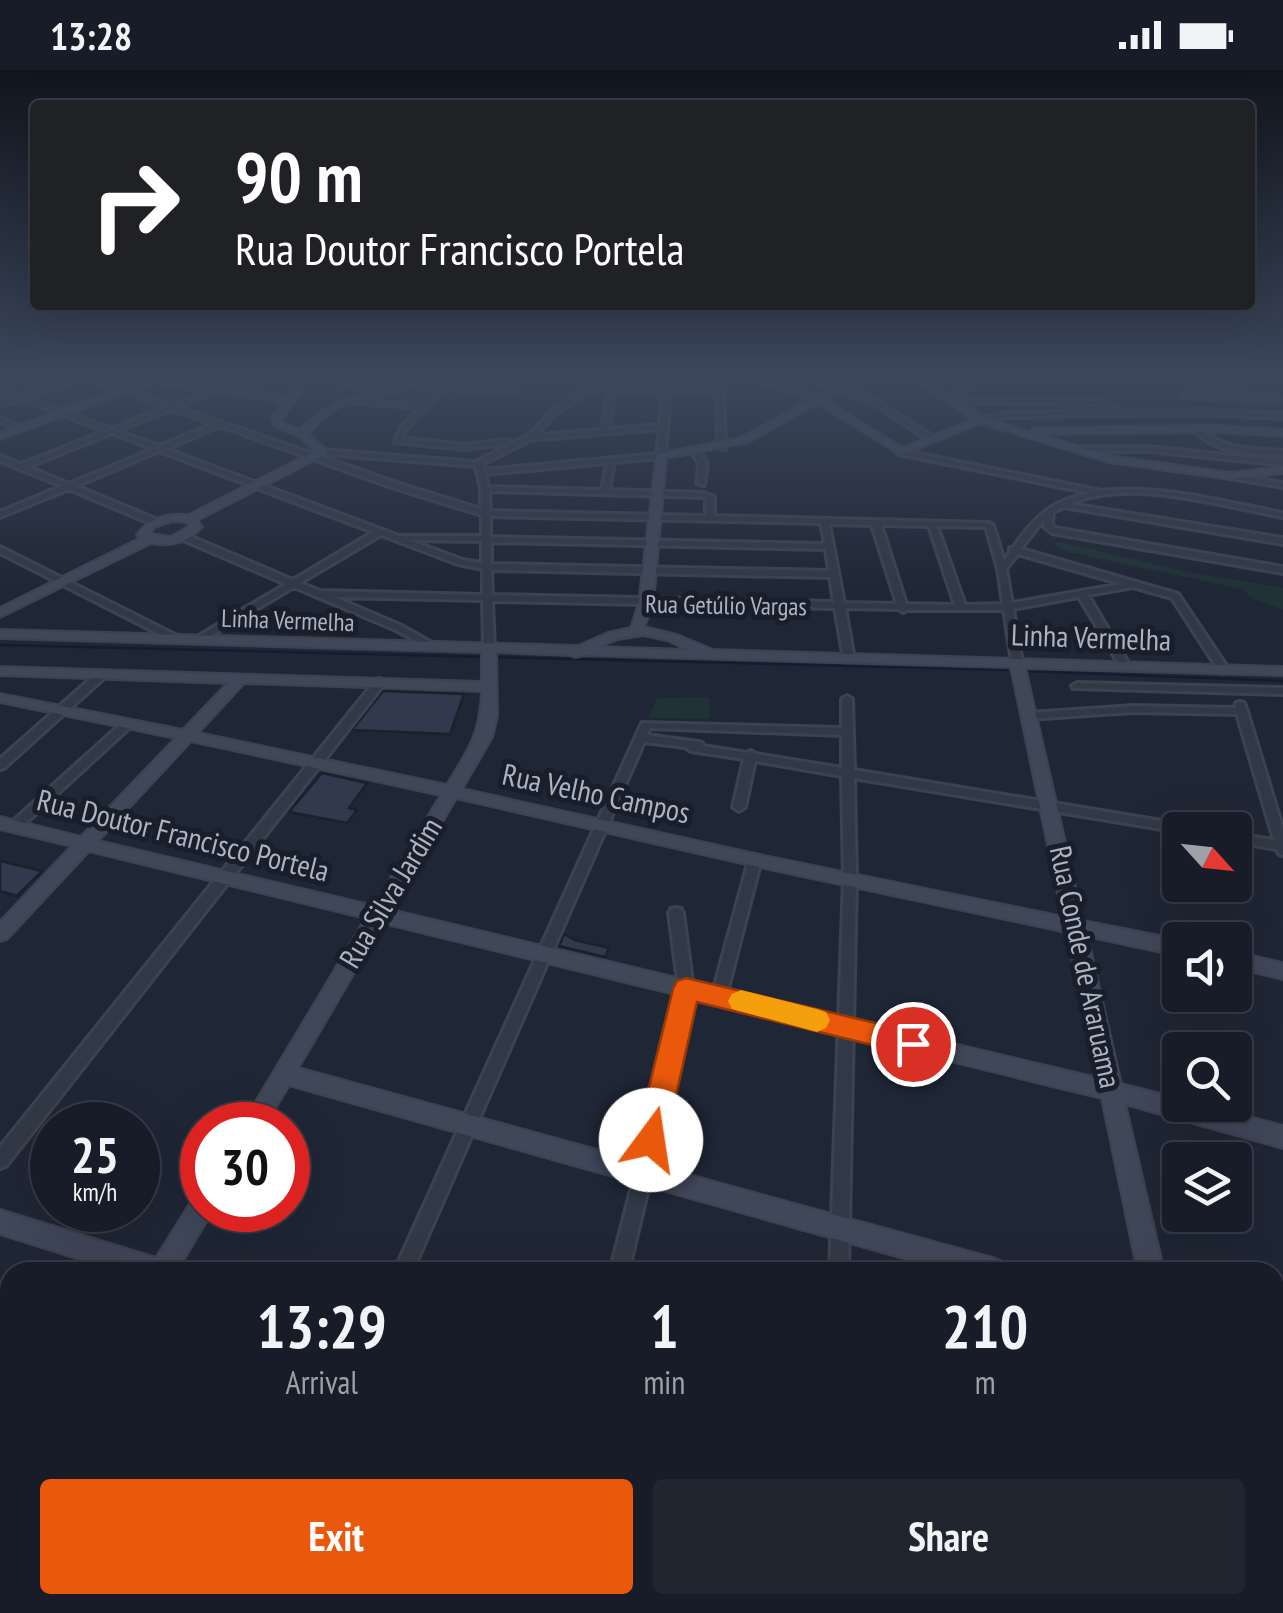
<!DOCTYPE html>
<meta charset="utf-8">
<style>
body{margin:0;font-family:"PT Sans Narrow",sans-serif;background:#202530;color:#f1f3f6;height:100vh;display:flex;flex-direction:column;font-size:38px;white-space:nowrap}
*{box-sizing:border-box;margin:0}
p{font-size:32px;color:#9ea1a8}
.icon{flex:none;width:55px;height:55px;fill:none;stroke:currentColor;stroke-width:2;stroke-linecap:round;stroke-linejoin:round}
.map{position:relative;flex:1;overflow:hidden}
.sheet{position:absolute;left:0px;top:1192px;width:1285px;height:352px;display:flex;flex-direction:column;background:#171c28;border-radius:30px 30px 0 0;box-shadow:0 10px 40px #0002,0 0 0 2px #363a45}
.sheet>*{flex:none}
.banner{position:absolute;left:30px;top:30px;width:1225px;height:210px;border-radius:10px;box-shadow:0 10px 40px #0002,0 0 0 2px #363a45;background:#202124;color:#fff;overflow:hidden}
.needle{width:65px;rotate:117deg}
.fabs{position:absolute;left:1162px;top:742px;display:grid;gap:20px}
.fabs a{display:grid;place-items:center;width:90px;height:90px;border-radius:10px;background:#171c28;box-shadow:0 10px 40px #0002,0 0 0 2px #363a45;font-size:50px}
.speed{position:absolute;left:30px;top:1032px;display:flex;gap:20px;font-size:50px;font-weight:700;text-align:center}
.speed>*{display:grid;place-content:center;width:130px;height:130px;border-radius:50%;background:#171c28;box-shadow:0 10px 40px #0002,0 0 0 2px #363a45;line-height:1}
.speed small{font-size:25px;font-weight:400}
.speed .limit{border:15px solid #d22;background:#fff;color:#111}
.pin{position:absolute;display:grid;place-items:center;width:85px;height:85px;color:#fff;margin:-42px;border:5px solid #fff;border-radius:50%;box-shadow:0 2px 10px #0007}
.me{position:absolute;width:110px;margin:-55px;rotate:14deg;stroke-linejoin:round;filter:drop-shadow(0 0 8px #0008)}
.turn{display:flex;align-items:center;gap:35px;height:210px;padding:0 40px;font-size:45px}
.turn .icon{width:130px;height:130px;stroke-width:2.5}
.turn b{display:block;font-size:70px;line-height:85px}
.eta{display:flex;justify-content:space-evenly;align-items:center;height:170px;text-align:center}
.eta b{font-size:60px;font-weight:600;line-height:70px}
.button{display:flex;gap:20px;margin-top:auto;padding:20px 40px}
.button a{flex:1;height:115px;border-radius:10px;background:#ea580c;color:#fff;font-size:40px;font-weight:600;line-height:115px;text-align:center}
.button a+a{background:#202530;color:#f1f3f6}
.status{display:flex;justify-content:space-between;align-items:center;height:70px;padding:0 50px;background:#171c28;direction:ltr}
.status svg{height:28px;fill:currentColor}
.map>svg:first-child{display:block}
.green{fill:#213236}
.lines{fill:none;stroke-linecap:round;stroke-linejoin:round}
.stream{stroke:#131d32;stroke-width:2.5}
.building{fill:#313a4c;stroke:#1a202c;stroke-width:2.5}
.street-casing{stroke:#3c424f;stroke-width:6}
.secondary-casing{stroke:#3c424f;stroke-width:4}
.street{fill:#323946;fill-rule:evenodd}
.secondary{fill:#404759;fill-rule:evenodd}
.route{fill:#ea580c;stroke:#983908;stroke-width:2.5}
.slow{fill:#f59e0b}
.labels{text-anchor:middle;stroke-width:10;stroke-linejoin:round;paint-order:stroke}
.far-street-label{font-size:25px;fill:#acb3c3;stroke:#181e2a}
.street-label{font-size:30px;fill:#acb3c3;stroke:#181e2a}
</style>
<div class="status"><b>13:28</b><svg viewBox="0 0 49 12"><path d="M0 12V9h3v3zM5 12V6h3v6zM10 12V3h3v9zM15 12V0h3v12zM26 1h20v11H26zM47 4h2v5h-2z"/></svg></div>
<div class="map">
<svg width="1283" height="1543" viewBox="0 0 1283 1543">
<rect width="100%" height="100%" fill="#1f2635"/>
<g class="green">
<path d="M1056,471L1191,503L1283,518V540L1253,529L1242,519L1069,482L1056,477Z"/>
<path d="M709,627L710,649L648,648L657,628Z"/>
</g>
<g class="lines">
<g class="stream">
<path d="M0,575L483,587"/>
<path d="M492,587L1007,600"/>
<path d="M1025,601L1283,611"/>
</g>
</g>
<g class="building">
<path d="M383,621L464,624L450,664L352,660Z"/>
<path d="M322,703L367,713L349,738L357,740L347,753L289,742Z"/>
<path d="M0,791L42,801L17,826L0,821Z"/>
<path d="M564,864L575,870L609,878L605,887L559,876Z"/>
</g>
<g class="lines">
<defs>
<g id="street">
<path d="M80,306H88L172,335L217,319V321L178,337L397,413L481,439V419L476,396L323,384L319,382L323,380L476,392L530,364L553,340L606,306H613L597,317L664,319L665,306H671L670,319L717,321V308L720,306L723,308L725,379L718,377L717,325L670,323L665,386L661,388L614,392L609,420L704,423L714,427V446L989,453L993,455L1004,491L1010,482V478H1013C1035,446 1052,430 1091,423L898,384V380H901L1101,421C1162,414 1223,432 1283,443V447C1220,436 1131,407 1070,434L1283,468V474L1064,437L1053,442L1052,455L1055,458L1283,497V503L1052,463L1044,456V449L1021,479L1178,524L1229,600L1224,603L1220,602L1172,528L1133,517L1088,525L1130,596L1125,599L1120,596L1079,527L1013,539L1022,592L1017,595L1012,592L1004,540H907L903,542L899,539L845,538L854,589L849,592L844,589L835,538L492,531L494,578L489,581L484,578L483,530L334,527L402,556L434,574V578L431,579L396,560L294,517L200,572L195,569L197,567L286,514L181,469V465H187L293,510L373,462L159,381L76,416L158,450V454H152L69,419L0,447V442L62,416L0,391V386L21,394L105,361L21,329L0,336V332L15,327L0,321V317L21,325ZM84,308L166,337L112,359L28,327ZM592,321H609L601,360L537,365L557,342ZM616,322L663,323L660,355L608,359ZM172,339L213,354L159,376L118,361ZM220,356L391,417L482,445V466H399L166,379ZM660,359L657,384L484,400L483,394L530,370ZM112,363L153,379L69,414L28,397ZM607,393L602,420L488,417L485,404ZM489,421L703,427L706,428V446L490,441ZM490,446L821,453L825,474L490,467ZM829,454L872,455L897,534L844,533ZM881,455L929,456L955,535L906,534ZM937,456L986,457L998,499L1003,534L965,535ZM381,465L458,494L483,499V525L320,521L300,513ZM409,470L482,471V493L463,490ZM491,472L826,479L829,501L491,494ZM1018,484L1122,514L1012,533L1006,499ZM491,500L830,507L834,532L492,525Z"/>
<path d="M117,306H131L153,310L150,312Z"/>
<path d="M194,306H200L191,317H187Z"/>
<path d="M278,306H294L295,307L292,309Z"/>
<path d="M743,306H751L818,327L836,320L798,306H806L842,318L864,311V313L848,320L874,329L937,369L930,371L870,331L842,322L818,331Z"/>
<path d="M968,306H974L962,330H1100L1124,341L1198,340L1283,344V348L1198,344L1007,347L981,352L978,350L979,349L1007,343L1114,341L1099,334L952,333V331L956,330Z"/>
<path d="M1023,306H1063L1060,308H1026Z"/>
<path d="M342,310L382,318L385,320L382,322L340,313Z"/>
<path d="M1190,311L1239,318L1248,326L1277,327L1280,329L1277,331L1251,330L1248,332L1244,330L1181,327L1180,326L1183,324L1240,326L1235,321L1188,314Z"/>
<path d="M413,313L515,320L518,322L515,324L445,319L406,359L402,368L464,375L507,370L511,372L507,374L464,379L395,372L401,357L419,338L348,332L345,330L348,328L422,335L439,319L411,316Z"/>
<path d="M0,348L23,357L24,358L21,360L0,352Z"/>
<path d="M1197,357C1228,381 1245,378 1283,381V385C1252,382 1215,385 1193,359Z"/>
<path d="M1078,377H1149L1283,391V395L1149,381H1075L1074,379Z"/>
<path d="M693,380H699L707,394L704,415L697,413L699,394L692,382Z"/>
<path d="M1227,404L1283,413V417L1230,408L1226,406Z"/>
<path d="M0,477L177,566L179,568L174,571L171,570L0,483Z"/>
<path d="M101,602L106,605L105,607L4,698L0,699V689L97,603Z"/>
<path d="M380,609L385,612L384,614L6,1096L0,1098V1077L376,610Z"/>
<path d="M1077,613L1283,618V624L1073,618L1072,616Z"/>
<path d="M847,626L852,629L854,700L1192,756L1198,760H1180V762L854,708L856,809L848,1202H830L844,809L842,706L755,691L745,737L739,741L733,737L744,689L691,681L685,677L644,672L412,1202H394L642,653L842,658V629ZM650,658L842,665V698L756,684L751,681L747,683L703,676L702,673L698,672L647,665Z"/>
<path d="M1240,632L1244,633L1247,641L1283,760V785L1279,784L1276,779L1235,772V764L1274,770L1237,644L1133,642L1029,649L1024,646L1029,643L1133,636L1235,638L1236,633Z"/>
<path d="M125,653L129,654L130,656L129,658L19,759H11L9,756L11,753L121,654Z"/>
<path d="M755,785L761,790L726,926L724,930L719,932L714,930L712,926L749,790Z"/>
<path d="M676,838L681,839L683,843L693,919L692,936L628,1202H610L678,936L679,919L669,843L671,839Z"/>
<path d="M255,1535H277L274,1543H252Z"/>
<path d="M681,1535H703L702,1543H680Z"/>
<rect x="835" y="1535" width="22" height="8"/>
</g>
<g id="secondary">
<path d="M287,306H295L301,323L281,349L283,353L300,360C332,327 354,328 395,318C409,314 420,305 433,306C405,327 370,322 339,337C327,344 317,353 308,364L326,380V384L197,450L202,457C188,472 171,477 151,473L0,547V538L141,468L137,465C150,447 167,444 189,445L315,381L299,366L276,357L271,349L284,332L151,313L0,369V363L150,307L288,327L291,323ZM172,451L187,452L190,456L171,467L150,464L154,457Z"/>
<path d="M909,306H918L984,348L1030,362L1034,358L1217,356L1283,360V366L1217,362L1037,364L1110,386L1230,403L1283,397V403L1230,409L1109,392L981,353L901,385L818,333L748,372L666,388L653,533L644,557L677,565L713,580L1283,597V605L1025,598L1083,851L1180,870V886L1087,866L1121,1014L1180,1029V1035H1202L1283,1056V1078L1125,1034L1164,1202H1138L1102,1028L383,853L298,998L996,1189L1005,1193L1009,1202H953L289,1015L265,1055H242L366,848L89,781L7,869L0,871V852L72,776L0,759V747L81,767L176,668L0,632V624L183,660L228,613L0,605V597L482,612V582L0,568V560L578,576L608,563L631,558L639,533L657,384L741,368L818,326L902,378L974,350ZM643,565L667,570L689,580L598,577L618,569ZM496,582L570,585L576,587L583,585L1011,597L1063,847L755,784L462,719L492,667L497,646ZM244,613L482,621C481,663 468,681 447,715L198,663ZM191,671L441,725L374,836L98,771ZM456,728L755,796L1067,862L1097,1008L391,840Z"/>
<path d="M1235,882L1283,893V909L1235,898Z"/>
<path d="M202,1125V1140H213L176,1202H121L0,1164V1140L156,1188L193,1129Z"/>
<path d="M1275,1266L1283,1267V1295L1275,1292Z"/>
<path d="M10,1427V1469L0,1473V1431Z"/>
<path d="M1169,1535H1243L1245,1543H1172Z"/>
</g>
</defs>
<use href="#street" class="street-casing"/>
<use href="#secondary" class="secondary-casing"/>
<use href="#street" class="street"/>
<use href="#secondary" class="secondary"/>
</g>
<linearGradient id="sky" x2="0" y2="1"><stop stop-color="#11151d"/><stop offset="0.59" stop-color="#3c475c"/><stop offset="1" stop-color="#3c475c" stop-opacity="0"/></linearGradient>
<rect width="1283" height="522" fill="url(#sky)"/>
<path class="route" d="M686,908L913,962L923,965L927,974L923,982L913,985L697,932L666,1070L662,1080L651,1084L640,1080L636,1070L673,919L677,911Z"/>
<path class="slow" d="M741,920L817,939L826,942L830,950L826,958L817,962L732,939L728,931L732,924Z"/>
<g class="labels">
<g class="far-street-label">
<text transform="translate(726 535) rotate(1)" y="9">Rua Getúlio Vargas</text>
<text transform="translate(288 550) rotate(2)" y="9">Linha Vermelha</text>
</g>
<g class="street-label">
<text transform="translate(1091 568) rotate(2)" y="10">Linha Vermelha</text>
<text transform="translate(596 724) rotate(12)" y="10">Rua Velho Campos</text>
<text transform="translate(183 766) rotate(14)" y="10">Rua Doutor Francisco Portela</text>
<text transform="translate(391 823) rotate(-59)" y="10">Rua Silva Jardim</text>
<text transform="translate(1085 897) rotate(78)" y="10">Rua Conde de Araruama</text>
</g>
</g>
</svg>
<div class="fabs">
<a><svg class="needle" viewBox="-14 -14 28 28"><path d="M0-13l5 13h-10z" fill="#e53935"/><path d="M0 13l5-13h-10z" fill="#9ea1a8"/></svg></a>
<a><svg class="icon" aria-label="sound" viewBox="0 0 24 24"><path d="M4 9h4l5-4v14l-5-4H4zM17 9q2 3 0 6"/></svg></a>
<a><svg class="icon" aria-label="search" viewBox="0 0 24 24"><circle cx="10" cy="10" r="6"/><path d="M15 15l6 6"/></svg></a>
<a><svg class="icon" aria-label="layers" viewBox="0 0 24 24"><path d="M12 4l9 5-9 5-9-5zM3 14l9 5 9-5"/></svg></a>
</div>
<div class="speed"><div>25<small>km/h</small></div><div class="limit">30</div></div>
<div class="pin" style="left:913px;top:974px;background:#d93025"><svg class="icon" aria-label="arrive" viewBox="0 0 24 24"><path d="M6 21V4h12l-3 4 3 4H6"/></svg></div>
<svg class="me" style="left:651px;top:1070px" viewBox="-20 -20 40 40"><circle r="19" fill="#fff"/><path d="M0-13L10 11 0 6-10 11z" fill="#ea580c"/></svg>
<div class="banner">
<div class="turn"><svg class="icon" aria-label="right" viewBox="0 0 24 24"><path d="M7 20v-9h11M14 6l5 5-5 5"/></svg><div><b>90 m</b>Rua Doutor Francisco Portela</div></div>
</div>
<section class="sheet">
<div class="eta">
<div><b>13:29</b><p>Arrival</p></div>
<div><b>1</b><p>min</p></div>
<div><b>210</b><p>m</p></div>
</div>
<div class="button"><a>Exit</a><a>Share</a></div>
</section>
</div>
